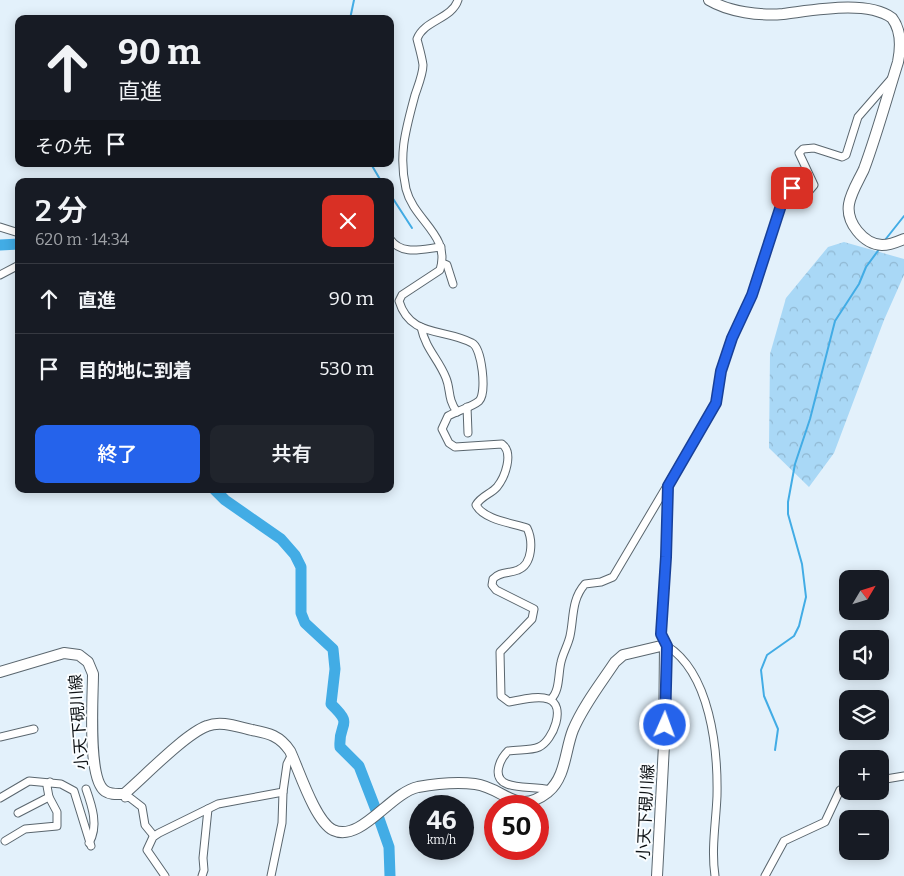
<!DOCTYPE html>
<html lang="ja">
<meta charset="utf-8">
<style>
body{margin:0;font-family:Bitter,"Noto Sans JP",serif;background:#20242c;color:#f1f3f6;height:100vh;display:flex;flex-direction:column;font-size:19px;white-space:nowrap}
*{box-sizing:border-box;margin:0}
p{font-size:16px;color:#9ea1a6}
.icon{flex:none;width:28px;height:28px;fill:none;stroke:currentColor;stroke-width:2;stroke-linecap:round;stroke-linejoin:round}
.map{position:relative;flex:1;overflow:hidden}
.side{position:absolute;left:15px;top:178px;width:379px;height:315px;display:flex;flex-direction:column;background:#171b24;border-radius:10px;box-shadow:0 2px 12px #0003}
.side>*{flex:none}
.banner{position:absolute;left:15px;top:15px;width:379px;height:152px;border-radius:10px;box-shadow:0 2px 12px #0003;background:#171b24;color:#f1f3f6;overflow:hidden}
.needle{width:32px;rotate:52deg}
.tools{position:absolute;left:839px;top:570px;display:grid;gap:10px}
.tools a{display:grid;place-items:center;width:50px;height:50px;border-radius:10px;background:#171b24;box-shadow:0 2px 12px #0003;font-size:25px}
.speed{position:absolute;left:409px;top:795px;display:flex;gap:10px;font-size:25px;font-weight:700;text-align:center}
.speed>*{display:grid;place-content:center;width:65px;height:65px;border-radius:50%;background:#171b24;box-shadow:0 2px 12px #0003;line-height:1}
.speed small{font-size:12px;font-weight:400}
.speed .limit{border:8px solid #d22;background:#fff;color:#111}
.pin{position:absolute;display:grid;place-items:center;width:42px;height:42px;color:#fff;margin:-21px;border-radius:10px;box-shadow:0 2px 8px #0006}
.me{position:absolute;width:55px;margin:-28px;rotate:2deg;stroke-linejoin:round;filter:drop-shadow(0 0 4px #0008)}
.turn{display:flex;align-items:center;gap:18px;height:105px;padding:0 20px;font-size:22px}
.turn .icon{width:65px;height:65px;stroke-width:2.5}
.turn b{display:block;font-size:35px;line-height:42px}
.then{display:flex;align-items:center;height:48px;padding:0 20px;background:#0003;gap:10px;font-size:19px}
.round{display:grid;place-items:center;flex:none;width:52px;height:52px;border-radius:10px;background:#20242c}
.summary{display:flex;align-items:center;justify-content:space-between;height:85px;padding:0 20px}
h1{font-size:30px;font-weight:600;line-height:38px}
.action{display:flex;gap:10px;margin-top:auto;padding:10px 20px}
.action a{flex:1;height:58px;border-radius:10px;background:#2563eb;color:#fff;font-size:20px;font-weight:600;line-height:58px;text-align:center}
.action a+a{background:#20242c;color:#f1f3f6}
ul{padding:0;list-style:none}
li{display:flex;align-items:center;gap:15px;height:70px;padding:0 20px;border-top:1px solid #363941}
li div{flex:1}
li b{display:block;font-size:19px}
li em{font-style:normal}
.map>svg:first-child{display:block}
.forest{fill:url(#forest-crowns)}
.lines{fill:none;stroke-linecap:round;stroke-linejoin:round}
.stream{stroke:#42ace5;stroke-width:2}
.river{stroke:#42ace5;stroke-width:11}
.street-casing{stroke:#5a666e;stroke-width:9}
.secondary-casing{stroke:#5a666e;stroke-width:12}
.street{stroke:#fff;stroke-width:7}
.secondary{stroke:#fff;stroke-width:10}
.route-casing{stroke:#184099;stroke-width:12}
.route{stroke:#2563eb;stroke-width:9}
.labels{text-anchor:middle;stroke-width:4;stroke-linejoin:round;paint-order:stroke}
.street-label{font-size:16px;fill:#0f1316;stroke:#fafdff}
</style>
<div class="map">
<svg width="904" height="876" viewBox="0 0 904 876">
<defs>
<pattern id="forest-crowns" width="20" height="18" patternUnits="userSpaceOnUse" patternTransform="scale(1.25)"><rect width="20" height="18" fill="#a9d8f6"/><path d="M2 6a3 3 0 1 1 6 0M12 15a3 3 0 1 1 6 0" fill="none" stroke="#90b8d2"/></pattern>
</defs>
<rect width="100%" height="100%" fill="#e3f1fb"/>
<path class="forest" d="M844,242L904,259V275L884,320L834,453L809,487L769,448L770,354L786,298L828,247Z"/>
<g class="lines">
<g class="stream">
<path d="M350,19L354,0"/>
<path d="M371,164L381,181"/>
<path d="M390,194L412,228"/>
<path d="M885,240L904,216"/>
<path d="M775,750L778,729L764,696L761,670L767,655L794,636L799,626L806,597L802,564L788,514V502L795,464L810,419L835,321L859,284L866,267L880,248"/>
</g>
<g class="river">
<path d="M0,245L19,244"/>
<path d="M214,489L225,500L281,539L295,555L301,567V613L305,623L333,649L335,669L331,704C355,727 338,721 340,747L359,766L376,810L389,847L390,876"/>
</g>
<defs>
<g id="street">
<path d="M458,0C452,19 424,20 417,39C419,47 422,57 423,65C423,74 418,86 415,95C406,129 398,154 406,189C414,221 451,235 440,270L402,295L399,301C410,338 445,328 472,343C482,348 487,393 479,401C472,407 457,411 448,416L442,429L449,443L455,447L502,444C514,453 505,477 497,487C491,494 481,496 476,505C484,520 512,523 527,528C533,540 533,564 518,570C509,574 500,571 493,579L492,585L496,590L534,609L532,619L500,652L501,696L509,702C520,700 538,695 548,699C567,705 553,741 539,747C530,751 518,749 508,751C500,759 491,778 507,784C519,789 536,786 550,790"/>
<path d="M0,227L19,233"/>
<path d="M390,239C402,256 422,249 441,247"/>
<path d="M442,263L447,265L453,284"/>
<path d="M0,275L19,265"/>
<path d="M421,327C426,350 438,358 446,378C451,390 447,398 457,412"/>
<path d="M467,407L468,433"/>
<path d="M665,645L661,634L666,557L668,487"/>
<path d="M667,646C710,673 718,748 717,796C716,822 711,849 715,876"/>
<path d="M551,699C560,691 558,674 561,662C563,653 568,645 570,636C574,618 571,600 585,584L601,582L613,577L716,403L721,371L731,338L752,295L785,193L792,188L809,191L814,185L799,153L803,149L814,148L842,157L846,155L858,117L892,78"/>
<path d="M0,737L34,729"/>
<path d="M880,780L904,776"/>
<path d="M86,789C92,806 99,826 89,843"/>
<path d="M0,798L29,781L61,784L74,791L91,846"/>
<path d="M125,798L129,797L142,807L145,825L154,836"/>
<path d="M18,813L49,797L47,786L50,782"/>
<path d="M5,841L25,829L57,826V812L49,797"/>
<path d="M165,876L147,850L153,837L159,833L218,804L283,792L287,764L292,754"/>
<path d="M202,876L204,870L203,858L208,809"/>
<path d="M271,876L282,823L283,792"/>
<path d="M765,876L784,841L825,822L840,790L848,785"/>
</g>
<g id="secondary">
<path d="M709,0C729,12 760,16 783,14C816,10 867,0 892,18C902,31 901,47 898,62C887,97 877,134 864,169C859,180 851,192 849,204C846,222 863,244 882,245C890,245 897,242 904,239"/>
<path d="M0,672L64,653L79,655L88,662L93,674C93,696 87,779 105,791C111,795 117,794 124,794C144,777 185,734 207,726C221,720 238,727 252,730C269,733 280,736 290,751C299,770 315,821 333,830C361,843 390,793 418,787C435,784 457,782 475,784C505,788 516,817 548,792C566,777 565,750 573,730C583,706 601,683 615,662L623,655L665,645L664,745L657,876"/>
</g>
</defs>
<use href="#street" class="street-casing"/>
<use href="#secondary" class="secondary-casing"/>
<use href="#street" class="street"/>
<use href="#secondary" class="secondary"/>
</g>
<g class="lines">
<defs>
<path id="route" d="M665,725L667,646L661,634L666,557L668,486L716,403L721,371L732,338L752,295L785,193L792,188"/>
</defs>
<use href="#route" class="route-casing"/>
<use href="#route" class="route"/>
</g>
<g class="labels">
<g class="street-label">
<text transform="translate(78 722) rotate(-94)" y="6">小天下硯川線</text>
<text transform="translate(645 812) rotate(-87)" y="6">小天下硯川線</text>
</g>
</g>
</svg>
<div class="tools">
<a><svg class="needle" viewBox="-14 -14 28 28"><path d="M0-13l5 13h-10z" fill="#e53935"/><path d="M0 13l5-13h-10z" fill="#9ea1a6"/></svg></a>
<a><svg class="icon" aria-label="sound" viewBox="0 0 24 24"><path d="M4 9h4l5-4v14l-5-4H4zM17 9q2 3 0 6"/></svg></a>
<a><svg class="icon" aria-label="layers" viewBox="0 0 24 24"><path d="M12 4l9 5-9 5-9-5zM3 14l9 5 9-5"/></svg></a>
<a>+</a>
<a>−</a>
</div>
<div class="speed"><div>46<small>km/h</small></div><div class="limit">50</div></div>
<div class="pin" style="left:792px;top:188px;background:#d93025"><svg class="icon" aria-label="arrive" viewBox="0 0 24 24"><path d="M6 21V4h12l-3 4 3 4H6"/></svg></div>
<svg class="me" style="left:665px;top:725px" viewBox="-20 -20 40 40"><circle r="17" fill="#2563eb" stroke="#fff" stroke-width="3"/><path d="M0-11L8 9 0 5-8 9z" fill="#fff"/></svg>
<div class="banner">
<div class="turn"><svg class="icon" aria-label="ahead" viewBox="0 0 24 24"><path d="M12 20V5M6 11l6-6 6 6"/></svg><div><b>90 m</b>直進</div></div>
<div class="then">その先<svg class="icon" aria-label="arrive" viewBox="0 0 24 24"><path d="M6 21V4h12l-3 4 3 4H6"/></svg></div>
</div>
<section class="side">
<div class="summary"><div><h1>2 分</h1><p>620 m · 14:34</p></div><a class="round" style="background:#d93025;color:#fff"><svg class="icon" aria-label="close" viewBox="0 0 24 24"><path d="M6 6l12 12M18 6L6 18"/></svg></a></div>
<ul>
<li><svg class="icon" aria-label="ahead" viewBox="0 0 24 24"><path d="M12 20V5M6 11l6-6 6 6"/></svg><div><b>直進</b></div><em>90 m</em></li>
<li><svg class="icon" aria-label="arrive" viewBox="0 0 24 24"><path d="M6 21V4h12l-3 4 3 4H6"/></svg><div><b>目的地に到着</b></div><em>530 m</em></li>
</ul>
<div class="action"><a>終了</a><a>共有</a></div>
</section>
</div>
